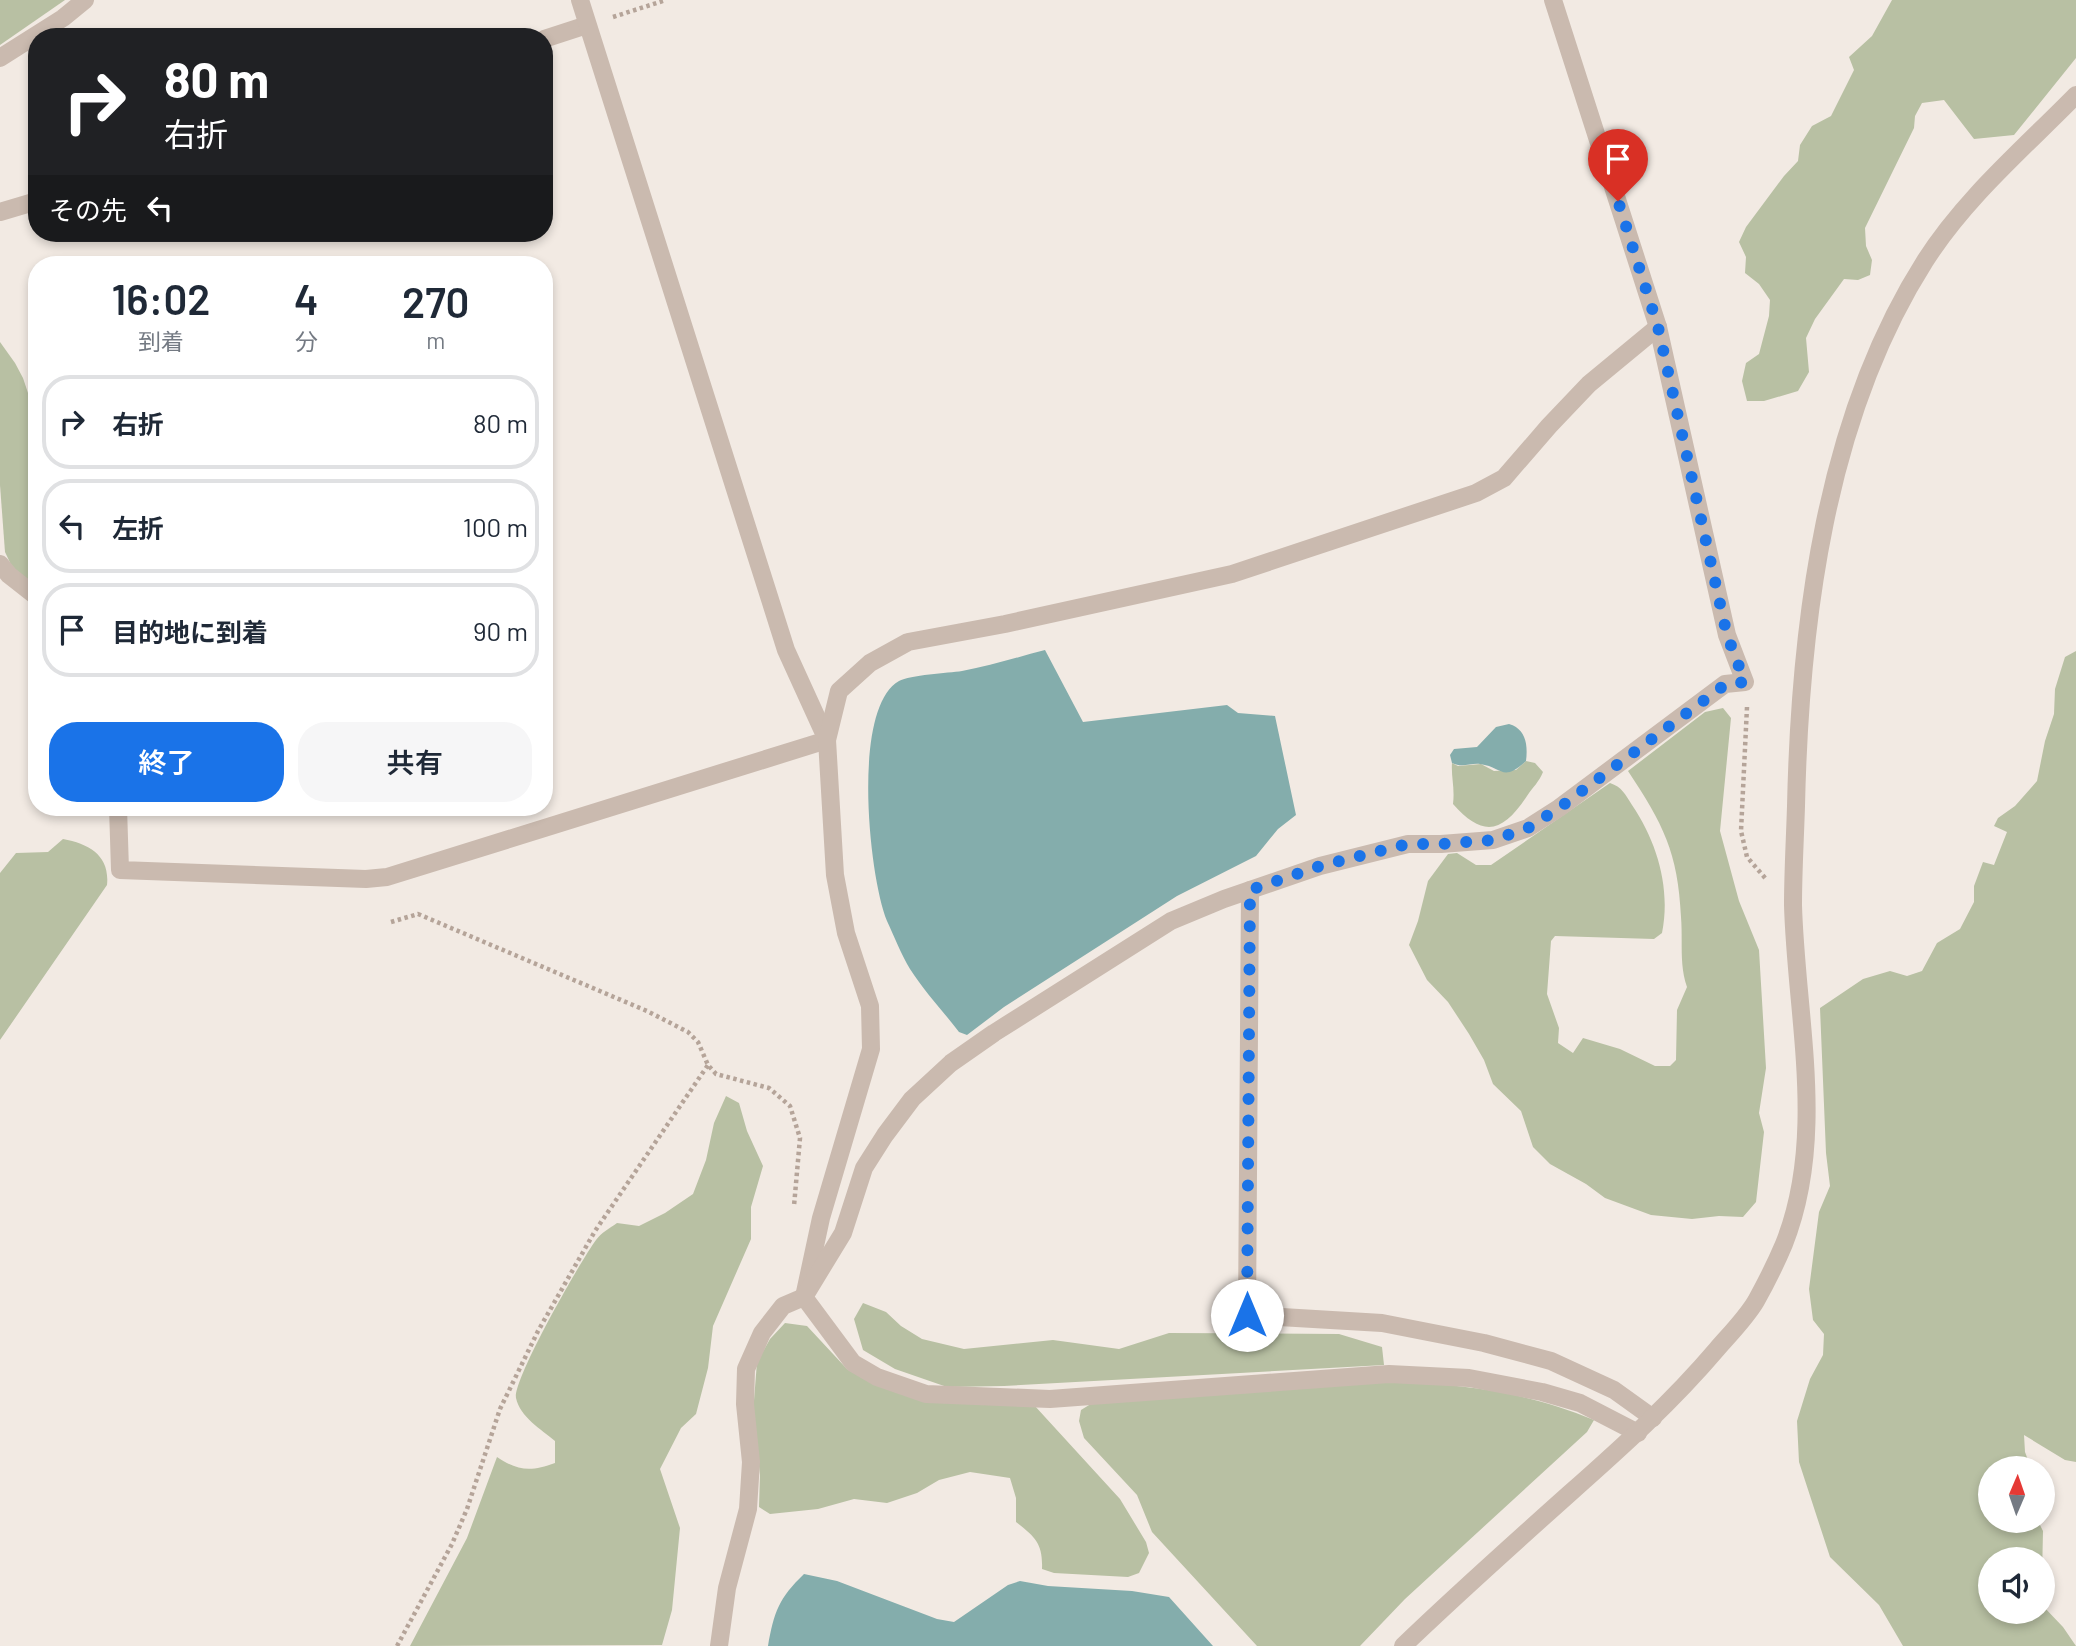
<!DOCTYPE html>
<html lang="ja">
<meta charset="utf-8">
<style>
body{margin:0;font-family:Barlow,"Noto Sans JP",sans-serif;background:#f6f6f7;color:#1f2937;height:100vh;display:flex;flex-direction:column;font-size:26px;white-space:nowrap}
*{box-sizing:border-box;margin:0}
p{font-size:23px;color:#747a83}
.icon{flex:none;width:38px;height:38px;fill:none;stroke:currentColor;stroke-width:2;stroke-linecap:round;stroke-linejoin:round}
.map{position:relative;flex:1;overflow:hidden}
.details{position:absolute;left:28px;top:256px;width:525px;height:560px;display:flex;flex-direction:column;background:#fff;border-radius:28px;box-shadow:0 4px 10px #0003}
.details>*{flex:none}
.banner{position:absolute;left:28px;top:28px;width:525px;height:214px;border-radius:28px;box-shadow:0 4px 10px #0003;background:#202124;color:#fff;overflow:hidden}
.needle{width:46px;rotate:2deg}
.tools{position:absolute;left:1978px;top:1456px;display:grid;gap:14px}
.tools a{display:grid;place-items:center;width:77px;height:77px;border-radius:50%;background:#fff;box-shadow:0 4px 10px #0003;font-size:35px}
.pin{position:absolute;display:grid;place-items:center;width:60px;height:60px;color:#fff;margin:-72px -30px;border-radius:50% 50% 50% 0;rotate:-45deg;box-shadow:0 0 7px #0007}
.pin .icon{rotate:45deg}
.me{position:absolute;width:77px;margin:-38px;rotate:0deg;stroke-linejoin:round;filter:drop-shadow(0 0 5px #0008)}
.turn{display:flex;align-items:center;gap:24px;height:147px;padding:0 21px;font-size:32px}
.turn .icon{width:91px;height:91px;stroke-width:2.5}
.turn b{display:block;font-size:49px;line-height:60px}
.then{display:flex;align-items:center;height:66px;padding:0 21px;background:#0003;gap:14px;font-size:26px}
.eta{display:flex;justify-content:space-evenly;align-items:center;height:119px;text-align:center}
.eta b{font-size:42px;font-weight:600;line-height:49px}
.action{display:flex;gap:14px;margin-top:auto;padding:14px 21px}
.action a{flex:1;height:80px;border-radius:28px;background:#1a73e8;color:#fff;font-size:28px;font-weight:600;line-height:80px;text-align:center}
.action a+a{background:#f6f6f7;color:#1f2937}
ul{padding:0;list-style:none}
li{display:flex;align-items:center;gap:21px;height:94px;margin:0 14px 10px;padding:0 7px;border:4px solid #e0e1e3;border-radius:28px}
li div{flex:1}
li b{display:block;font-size:26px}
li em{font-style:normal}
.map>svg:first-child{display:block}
.green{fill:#b8c0a3}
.water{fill:#84adac}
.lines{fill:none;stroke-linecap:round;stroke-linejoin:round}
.path{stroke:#b5a499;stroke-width:4.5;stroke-dasharray:3.5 3.5;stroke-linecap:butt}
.minor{stroke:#cabaaf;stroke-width:18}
.route{stroke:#1a73e8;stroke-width:12;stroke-dasharray:0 21.6}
</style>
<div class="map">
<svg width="2076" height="1646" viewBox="0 0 2076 1646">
<rect width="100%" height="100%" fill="#f2eae3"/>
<g class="green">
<path d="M0,0H65L0,45Z"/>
<path d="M1892,0H2076V58L2014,135L1974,139L1944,100L1922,103L1915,116L1914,128L1865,228L1866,246L1872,260L1870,275L1858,280L1844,279L1815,319L1806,338L1809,372L1798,391L1764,401H1747L1742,381L1746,363L1759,354L1769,316L1770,300L1759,284L1745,273L1746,257L1739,242L1746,227L1784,176L1798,161L1800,145L1812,126L1831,116L1854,70L1849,57L1872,36Z"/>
<path d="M0,342L15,363L23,378L37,420V589L13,569L5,552L0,485Z"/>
<path d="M2076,651V1462L2065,1460L2024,1435L2025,1452L2031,1468H1990V1521H2038L2043,1531L2042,1577V1559H1990V1612H2042V1605L2063,1627L2076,1646H1903L1879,1605L1830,1557L1799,1462L1797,1421L1810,1379L1823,1355L1824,1334L1813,1320L1809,1289L1819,1212L1830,1186L1826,1153L1820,1008L1863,979L1890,971L1907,976L1922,971L1937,943L1960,929L1974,902V886L1983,862L1994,865L2007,832L1994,826L1998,818L2015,806L2037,781L2045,741L2054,714L2055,689L2065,657Z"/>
<path d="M1723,708L1731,718L1720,831L1739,901L1759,950L1766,1068L1759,1113L1764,1132L1756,1202L1743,1217L1719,1216L1692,1219L1651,1215L1605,1198L1586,1184L1550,1164L1533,1147L1521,1111L1493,1084L1484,1060L1469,1034L1448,1002L1427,980L1409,945L1418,921L1428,881L1448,854L1457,853L1476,865H1491L1610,783C1622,787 1625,794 1632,805C1657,842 1671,888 1662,933L1654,939L1555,936L1551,941L1547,994L1559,1028L1558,1043L1573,1053L1583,1038L1620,1049L1655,1066H1670L1676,1060L1677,1010L1687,987C1679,964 1683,941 1681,917C1678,852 1663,824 1628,771L1705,712Z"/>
<path d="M1526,761L1535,763L1543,772C1539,782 1533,787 1527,796C1503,832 1484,839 1453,804C1455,788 1451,777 1452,763L1458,766L1481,764L1494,771L1516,770Z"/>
<path d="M63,839C90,844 110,856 107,885L0,1040V873L16,853L48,852Z"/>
<path d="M726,1096L739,1103L747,1131L763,1166L751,1207V1239L713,1326L708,1368L696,1414L681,1428L660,1469L680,1528L672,1610L662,1645L410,1646L467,1538L497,1457C518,1471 531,1472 555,1463V1441C541,1429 520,1417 516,1398C513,1379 581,1260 596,1240C601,1233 610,1228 617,1223L639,1226L665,1213L693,1194L706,1160L714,1123Z"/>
<path d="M863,1303L886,1312L901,1326L922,1339L964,1349L1053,1340L1119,1349L1169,1333L1339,1334L1382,1347L1384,1365L1004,1386L947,1387L895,1369L863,1350L854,1319Z"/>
<path d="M785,1323L807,1326L847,1369L868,1381L1034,1405L1120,1499L1146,1542L1149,1553L1139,1573L1128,1577L1054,1573L1042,1569C1043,1543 1035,1537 1016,1522V1498L1010,1478L970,1472L939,1480L917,1493L887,1503L854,1499L818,1509L770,1514L759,1507L760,1475L753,1413L757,1362L770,1339Z"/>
<path d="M1393,1382C1466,1384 1526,1392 1594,1420L1587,1432L1405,1599L1360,1646H1257L1152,1532L1137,1495L1084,1438L1079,1421L1081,1410L1094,1402Z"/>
</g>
<g class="water">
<path d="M1045,650L1083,722L1227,705L1238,713L1275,716L1296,815L1278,829L1256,856L1177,896L1004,1007L967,1035L959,1032C943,1011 924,991 910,969C901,954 894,936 887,921C869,877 851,708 899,681C910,675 948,673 962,671C990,666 1018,657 1045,650Z"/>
<path d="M1509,724C1526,729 1528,745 1526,761C1502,783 1503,767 1480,764C1470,763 1462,768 1452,763L1450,755L1454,749L1477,747L1496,727Z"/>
<path d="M804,1574L837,1581L937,1619L954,1622L1008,1585L1020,1581L1048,1586L1132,1591L1169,1597L1213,1646H768C774,1612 779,1598 804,1574Z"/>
</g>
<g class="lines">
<g class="path">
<path d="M613,17L666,0"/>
<path d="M1747,707L1741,831L1747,857L1766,879"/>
<path d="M391,922L418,914L647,1011L688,1032L698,1042L708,1065L716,1074L769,1088L790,1106L800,1138L794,1206"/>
<path d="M397,1646L452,1544L467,1509L500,1409L538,1331L595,1231L708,1065"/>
</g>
<g class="minor">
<path d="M544,39L587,25"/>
<path d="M0,58L63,18L85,0"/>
<path d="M0,212L37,201"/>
<path d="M0,564L9,575L37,597"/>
<path d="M118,807L120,870L366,879L387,877L827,740L786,650L580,0"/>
<path d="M1250,890L1247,1315L1382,1323L1484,1343L1551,1361L1614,1390L1653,1418"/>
<path d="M1638,1433L1580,1403L1542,1392L1469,1378L1389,1374L1050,1399L926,1394L877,1377L853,1363L804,1297L821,1218L871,1049L870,1006L846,933L835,875L827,740L839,691L870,663L908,642L1005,624L1232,574L1476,493L1504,478L1549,426L1589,384L1658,327"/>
<path d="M719,1646L727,1588L748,1509L751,1462L745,1404L746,1369L762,1333L783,1306L804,1297L843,1233L864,1168L885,1135L912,1099L951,1063L994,1033L1171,921L1224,899L1320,866L1408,844H1441L1493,840L1528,828L1559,808L1725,684L1745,682L1727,635L1658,327L1553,0"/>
<path d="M1403,1646C1457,1594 1513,1544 1569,1494C1621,1448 1672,1402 1717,1349C1730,1334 1746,1318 1756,1301C1766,1283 1776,1263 1784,1244C1827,1136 1796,1017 1793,905C1793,872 1795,839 1796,806C1800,624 1825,418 1925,261C1965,198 2024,148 2076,95"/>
</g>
</g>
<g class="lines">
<path class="route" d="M1247,1315L1250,890L1320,866L1408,844H1441L1493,840L1528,828L1559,808L1726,684L1745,682L1727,635L1658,327L1618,201"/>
</g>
</svg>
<div class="tools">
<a><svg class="needle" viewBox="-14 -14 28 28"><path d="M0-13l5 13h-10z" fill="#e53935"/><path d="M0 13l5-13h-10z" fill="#747a83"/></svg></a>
<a><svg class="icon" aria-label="sound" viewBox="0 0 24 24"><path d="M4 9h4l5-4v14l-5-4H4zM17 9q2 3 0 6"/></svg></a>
</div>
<div class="pin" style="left:1618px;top:201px;background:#d93025"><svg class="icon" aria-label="arrive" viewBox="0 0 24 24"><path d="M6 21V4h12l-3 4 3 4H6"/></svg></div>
<svg class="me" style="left:1247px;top:1315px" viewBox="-20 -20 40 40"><circle r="19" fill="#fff"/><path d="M0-13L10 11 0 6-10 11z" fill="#1a73e8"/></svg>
<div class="banner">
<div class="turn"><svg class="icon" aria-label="right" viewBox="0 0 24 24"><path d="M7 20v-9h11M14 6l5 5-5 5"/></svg><div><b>80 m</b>右折</div></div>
<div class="then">その先<svg class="icon" aria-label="left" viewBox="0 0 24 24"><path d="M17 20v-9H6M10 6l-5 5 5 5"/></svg></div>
</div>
<section class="details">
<div class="eta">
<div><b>16:02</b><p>到着</p></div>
<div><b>4</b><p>分</p></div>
<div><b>270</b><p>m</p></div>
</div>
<ul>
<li><svg class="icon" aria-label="right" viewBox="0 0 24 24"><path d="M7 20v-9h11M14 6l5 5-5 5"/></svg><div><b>右折</b></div><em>80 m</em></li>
<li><svg class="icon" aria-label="left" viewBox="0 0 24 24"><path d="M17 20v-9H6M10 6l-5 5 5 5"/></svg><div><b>左折</b></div><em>100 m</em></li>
<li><svg class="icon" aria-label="arrive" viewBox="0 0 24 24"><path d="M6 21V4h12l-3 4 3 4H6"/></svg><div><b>目的地に到着</b></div><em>90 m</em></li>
</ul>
<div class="action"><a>終了</a><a>共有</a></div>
</section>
</div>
